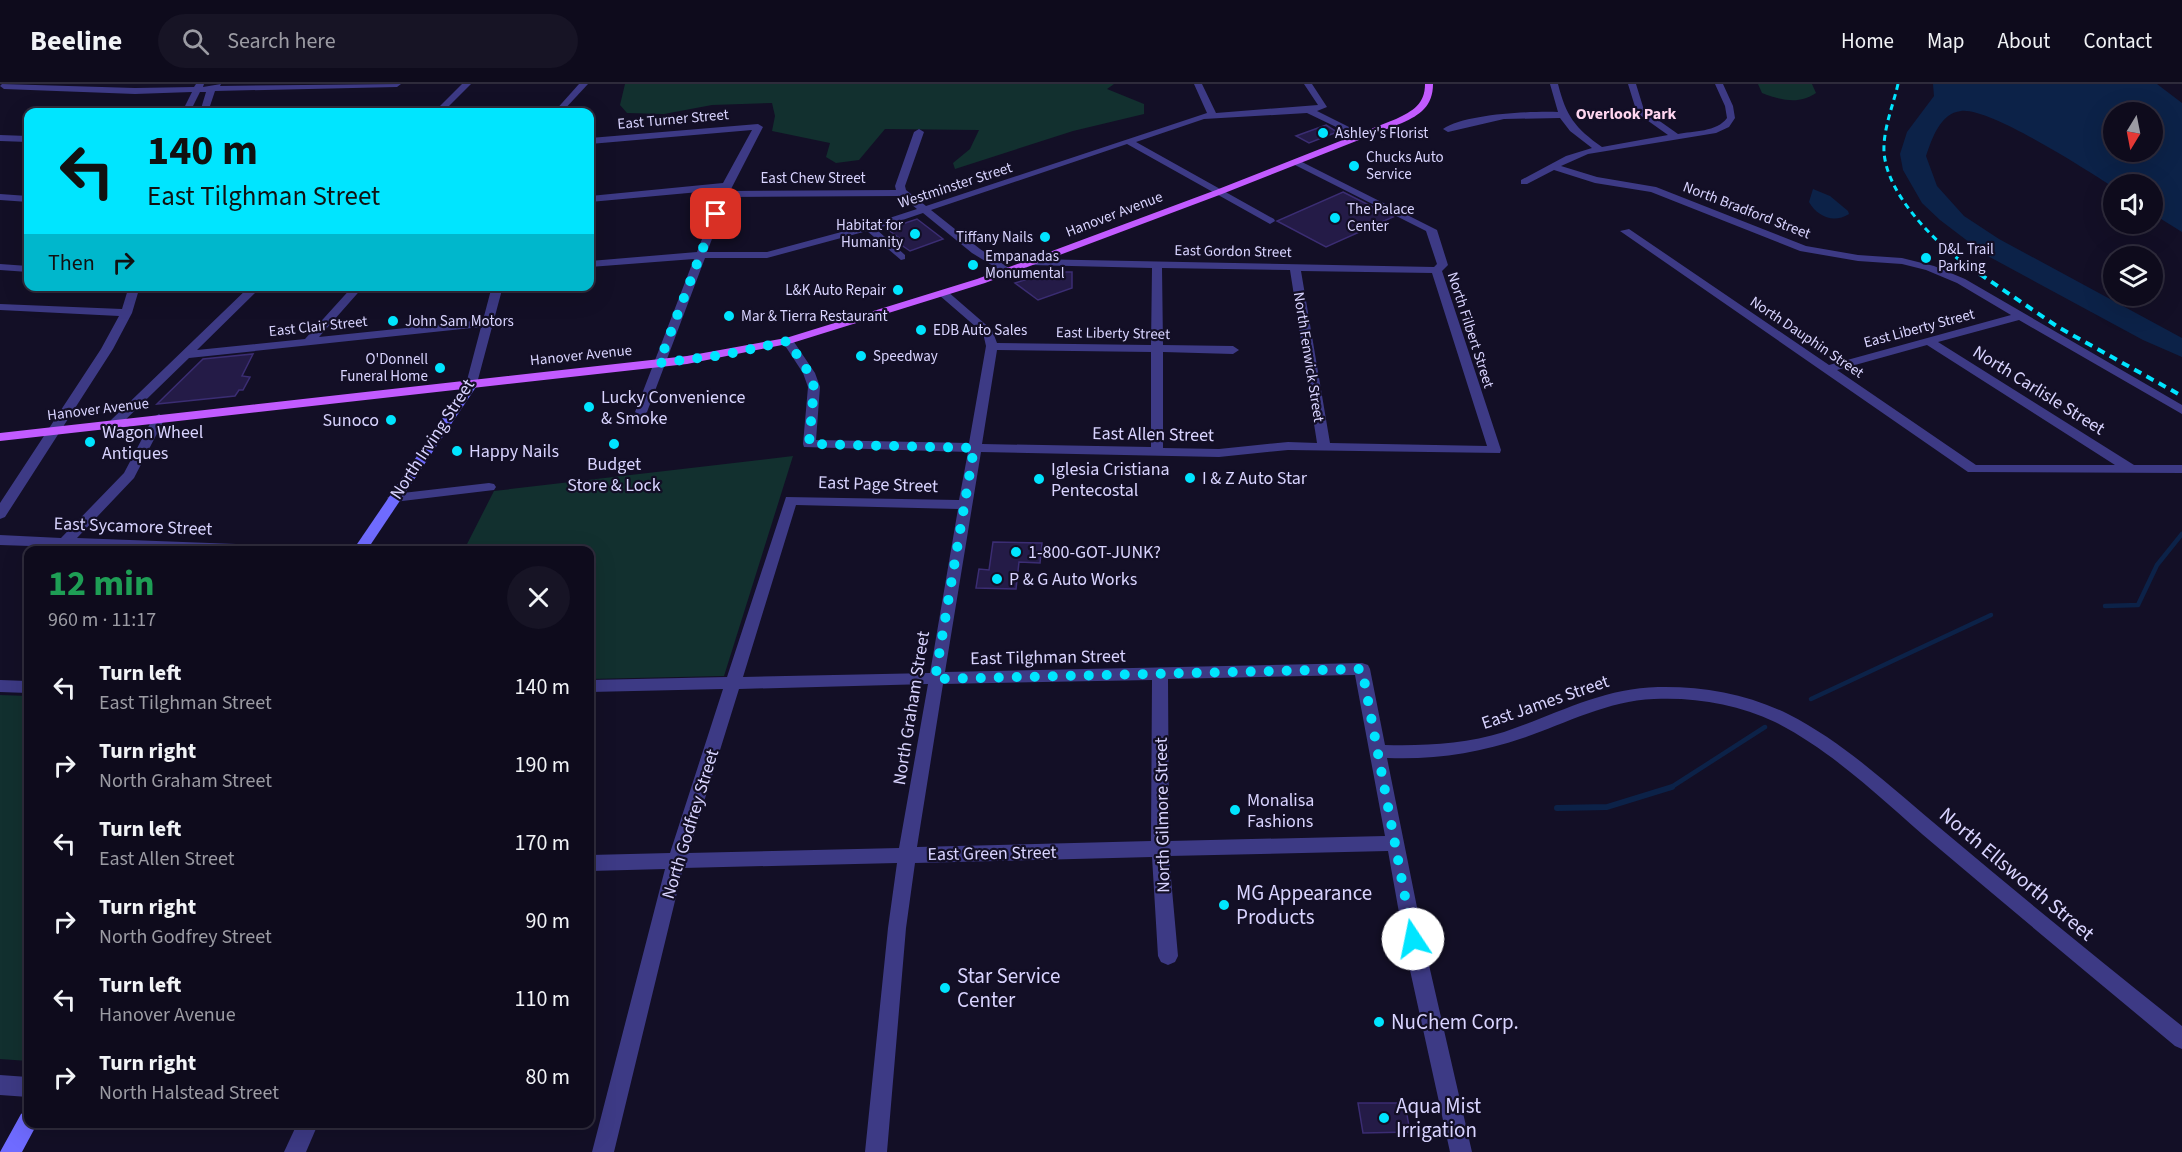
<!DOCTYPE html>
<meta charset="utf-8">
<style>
body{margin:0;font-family:"Source Sans 3",sans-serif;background:#171425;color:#f1f3f6;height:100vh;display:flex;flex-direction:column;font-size:22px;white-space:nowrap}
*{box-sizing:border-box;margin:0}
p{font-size:20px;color:#9b9ba3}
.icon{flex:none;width:33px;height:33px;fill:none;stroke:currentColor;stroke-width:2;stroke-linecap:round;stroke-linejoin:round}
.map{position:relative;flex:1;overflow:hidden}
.panel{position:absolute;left:24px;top:462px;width:570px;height:582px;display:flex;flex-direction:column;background:#0e0b1c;border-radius:12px;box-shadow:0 6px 24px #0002,0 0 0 2px #2e2b3b}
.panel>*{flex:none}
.banner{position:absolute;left:24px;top:24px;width:570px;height:183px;border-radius:12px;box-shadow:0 6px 24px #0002,0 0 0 2px #2e2b3b;background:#00e5ff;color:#111;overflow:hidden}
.needle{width:39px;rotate:190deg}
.fabs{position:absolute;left:2103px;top:18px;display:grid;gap:12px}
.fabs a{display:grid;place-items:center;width:60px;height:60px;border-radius:50%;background:#0e0b1c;box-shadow:0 6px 24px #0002,0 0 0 2px #2e2b3b;font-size:30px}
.pin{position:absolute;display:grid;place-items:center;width:51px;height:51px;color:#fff;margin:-26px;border-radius:12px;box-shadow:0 3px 9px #0006}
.me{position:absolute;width:66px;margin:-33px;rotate:349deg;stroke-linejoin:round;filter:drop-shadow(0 0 4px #0008)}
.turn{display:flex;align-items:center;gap:21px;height:126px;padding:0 24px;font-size:27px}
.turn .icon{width:78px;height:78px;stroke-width:2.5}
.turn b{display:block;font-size:42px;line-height:51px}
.then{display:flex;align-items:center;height:57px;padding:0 24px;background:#0003;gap:12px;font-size:22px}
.round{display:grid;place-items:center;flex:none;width:63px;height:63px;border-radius:32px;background:#171425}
.summary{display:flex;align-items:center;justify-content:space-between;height:102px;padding:0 24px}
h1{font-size:36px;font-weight:700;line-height:45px;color:#1e9e55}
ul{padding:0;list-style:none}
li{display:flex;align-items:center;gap:18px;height:78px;padding:0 24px}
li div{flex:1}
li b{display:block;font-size:22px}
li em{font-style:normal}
header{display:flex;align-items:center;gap:36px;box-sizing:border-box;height:84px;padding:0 30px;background:#0e0b1c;border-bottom:2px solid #2e2b3b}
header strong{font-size:28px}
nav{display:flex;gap:33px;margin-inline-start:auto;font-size:21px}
.search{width:420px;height:54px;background:#171425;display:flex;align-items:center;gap:15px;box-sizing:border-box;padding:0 21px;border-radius:33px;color:#9b9ba3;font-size:22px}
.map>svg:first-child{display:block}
.green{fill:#12302f}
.water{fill:#0c2248;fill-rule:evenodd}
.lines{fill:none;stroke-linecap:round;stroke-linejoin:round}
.stream-far1{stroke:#0c2248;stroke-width:4.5}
.stream{stroke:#0c2248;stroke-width:6}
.building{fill:#241b47;stroke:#3b2d73;stroke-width:1.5}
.minor{fill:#3d3a85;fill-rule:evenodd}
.secondary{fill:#6f6bff;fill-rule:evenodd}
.primary{fill:#c25bff;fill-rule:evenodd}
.rail-far1{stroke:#00e5ff;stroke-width:3;stroke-dasharray:6 4.5;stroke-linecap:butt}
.rail{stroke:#00e5ff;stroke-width:4;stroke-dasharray:8 6;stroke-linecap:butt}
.route{stroke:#00e5ff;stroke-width:10;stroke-dasharray:0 18}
.poi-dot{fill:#00e5ff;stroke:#130f26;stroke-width:2}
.labels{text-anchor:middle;stroke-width:4.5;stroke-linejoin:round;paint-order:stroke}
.far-street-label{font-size:15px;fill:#d9d4ff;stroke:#130f26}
.far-poi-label{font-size:15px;fill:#d9d4ff;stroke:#130f26;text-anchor:start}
.far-neighbourhood-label{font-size:16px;font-weight:bold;fill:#ffd6f0;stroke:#130f26}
.street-label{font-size:18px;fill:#d9d4ff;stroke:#130f26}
.poi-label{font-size:18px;fill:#d9d4ff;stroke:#130f26;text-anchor:start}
.near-street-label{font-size:21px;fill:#d9d4ff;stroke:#130f26}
.near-poi-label{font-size:21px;fill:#d9d4ff;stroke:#130f26;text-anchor:start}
</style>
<header>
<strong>Beeline</strong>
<div class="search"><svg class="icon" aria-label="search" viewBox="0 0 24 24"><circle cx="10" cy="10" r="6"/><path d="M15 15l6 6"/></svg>Search here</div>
<nav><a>Home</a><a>Map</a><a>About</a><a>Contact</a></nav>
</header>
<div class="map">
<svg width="2182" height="1068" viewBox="0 0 2182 1068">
<rect width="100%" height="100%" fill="#130f26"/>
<g class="green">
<path d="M625,0H1114L1107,5L1144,20V30L1073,47L955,85L953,79L970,65L979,46L885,45L859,76L836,79L826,73L830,59L772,47L775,32L772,19L712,21L664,30L627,29L620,21Z"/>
<path d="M1758,0H1812L1816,9C1799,21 1780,16 1762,9Z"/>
<path d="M793,372L724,592L590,595V466H464L494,407Z"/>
<path d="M0,611L28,612V977L0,975Z"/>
</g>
<g class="water">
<path d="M1933,0H2157L2182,19V148L2153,130L2152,100H2114L2113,103C2087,86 1989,23 1961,27C1940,29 1932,55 1926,72L1937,102L1964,132L1999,155L2182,254V273L2143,256L1986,171L1940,136L1922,119L1903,86L1900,70L1907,48L1934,12ZM2114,28H2152V68H2114Z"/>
<path d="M1813,105L1830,112L1848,127L1849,130C1833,140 1817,132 1809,118Z"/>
</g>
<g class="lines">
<g class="stream-far1">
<path d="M2105,522L2138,521L2157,481L2182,450"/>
<path d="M1811,615L1991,531"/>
<path d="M1670,704L1765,643"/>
</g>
<path class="stream" d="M1557,724L1607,723L1672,703"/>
</g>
<g class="building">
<path d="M1326,41L1337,48L1309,59L1296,52Z"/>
<path d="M1343,108L1393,133L1326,163L1277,137Z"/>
<path d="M917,135L943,155L910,167L897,158L902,156L887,145Z"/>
<path d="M1049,188H1072V204L1038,216L1015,199Z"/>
<path d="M253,270L242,292L250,293L243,306H239L235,312L157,320L203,275Z"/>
<path d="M993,458L1042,459L1040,479L1019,478L1016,505L976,504L979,485L989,486Z"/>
<path d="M1358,1019H1405L1410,1048L1363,1049Z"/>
</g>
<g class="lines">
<g class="minor">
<path d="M2,0L135,4L194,3L196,0H204L203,3L221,0L220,2L401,0L397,3L215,7L208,28H200L206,8H200L190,28H182L192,8L135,10L4,5L0,2Z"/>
<path d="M462,0H471L443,28H434Z"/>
<path d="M579,0H588L562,28H554Z"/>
<path d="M1194,0H1202L1216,29L1318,21L1304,0H1312L1327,23L1317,27L1365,51L1357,53L1307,29L1204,35L1136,58L1274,135L1275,137L1270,140L1127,60L931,126L980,165L1012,186L1013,188L1008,191L972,169L923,129L876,145L905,171V175L901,176L867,147L767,174H705L647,328L641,332L635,328L694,175L590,183V177L697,168L721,106L590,118V112L723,99L752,46L590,60V54L758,40L763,43L730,107L896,106L895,102L914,48L919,45L924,48L905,102L906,106L926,122L1207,29ZM901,112L917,125L871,140L767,168H707L728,113Z"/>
<path d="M1550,0H1558C1566,32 1575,44 1602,63L1668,51L1637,29L1628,0H1636L1644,26L1678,50C1693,47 1717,48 1727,34L1725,22L1715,0H1723L1733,22L1735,34L1729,43L1716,49L1588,70L1561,82L1597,93L1656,103L1806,162L1858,171L1902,174L1934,182L1965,195L2182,321V330L2019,236L1938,258L2134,381H2182V389L1968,388L1620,147L1629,145L1829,281L2011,231L1957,199L1926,186L1902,180L1858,177L1800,167L1651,108L1595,99L1554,86L1527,100H1521V96L1566,72L1592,64L1570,47L1560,34L1504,35L1448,48L1443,45C1465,30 1530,27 1558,28ZM1927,261L2115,381H1976L1837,286Z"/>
<path d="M0,51L28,52V58L0,57Z"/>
<path d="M1296,75L1437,146L1448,181L1442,187L1501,366L1500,369L1288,366L1219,373L981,368L945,588L1362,579L1368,581L1370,585L1385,661C1425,662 1465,660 1504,648C1555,631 1602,604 1658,603C1702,602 1748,610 1788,630C1847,660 1895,707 1946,749C2024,815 2103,879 2182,942V965L2175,962C2095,895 2015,829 1935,761C1884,718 1836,669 1775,638C1738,620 1695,613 1654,615C1607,617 1567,639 1523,654C1479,669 1434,676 1387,674L1426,868L1472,1068H1450L1406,868L1388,767L1169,772L1178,872L1175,878L1168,881L1161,878L1158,872L1152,773L915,779L906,844L887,1068H865L888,844L897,779L683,784L614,1068H592L665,785L590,787V771L670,769L723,605L590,608V596L727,593L786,413L959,416L968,368L804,363L803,360L808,303L803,289L782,257L784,255H792L815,289L820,303L816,356L969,359L986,262L983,249L939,211V207H947L992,246L997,259L1151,261L1152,184L1031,181L1026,178L1031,175L1434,183L1437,180L1426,147L1293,80L1291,78ZM1162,184L1290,186L1317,359L1288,358L1219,365L1163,364V268L1233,270L1239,266L1233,262L1163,261ZM1301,187L1432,189L1487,362L1330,359ZM997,266L1151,268V363L982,360ZM796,421L958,425L930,589L743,593ZM1355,591L1385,752L1169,757L1168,595ZM1152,596L1151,757L917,763L943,600ZM928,600L899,764L688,769L739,605Z"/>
<path d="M0,110L28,112V118L0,116Z"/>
<path d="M0,180L28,182V188L0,186Z"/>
<path d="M129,202H140L132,229L113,265L5,433L0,435V419L101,265L119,232L0,226V220L122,225Z"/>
<path d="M250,202H262L197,266L305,255L353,202H364L319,253L483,236L492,202H503L476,303H468L466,300L481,243L189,274L119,342H111L109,339L111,336Z"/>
<path d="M159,330L165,334L134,394L77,454L264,461L269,463L271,466H151L0,461V451L61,454L124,389L153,334Z"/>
<path d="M489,399L494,400L496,403L494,406L394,418L387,414L394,410Z"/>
<path d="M0,596L28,597V609L0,608Z"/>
<path d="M0,991L28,993V1013L0,1011Z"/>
<path d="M297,1040H318L306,1068H284Z"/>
</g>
<g class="secondary">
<path d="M472,296L478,300L367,466H353L468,297Z"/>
<path d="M28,1026V1040H37L22,1068H0L21,1030Z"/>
</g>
<path class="primary" d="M1425,0H1433C1433,22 1420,31 1402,39L1222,110L985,199L792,259L687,280L0,357V349L687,272L786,254L977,195L1216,106L1396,35C1413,27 1425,20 1425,0Z"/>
<path class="rail-far1" d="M1898,0C1893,22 1883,45 1884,68C1887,112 1937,160 1970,184"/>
<path class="rail" d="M1968,182L2058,243L2182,312"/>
</g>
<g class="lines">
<path class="route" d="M716,130L659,279L724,271L788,257L809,289L814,303L809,360L974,364L935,595L1362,585L1413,855"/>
</g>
<g class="poi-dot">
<circle cx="1323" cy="49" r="6"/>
<circle cx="1354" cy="82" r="6"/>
<circle cx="1335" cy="134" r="6"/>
<circle cx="915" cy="150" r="6"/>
<circle cx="1045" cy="153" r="6"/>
<circle cx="1926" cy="174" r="6"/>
<circle cx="973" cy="181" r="6"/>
<circle cx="898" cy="206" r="6"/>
<circle cx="729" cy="232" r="6"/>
<circle cx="393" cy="237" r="6"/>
<circle cx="921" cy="246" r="6"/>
<circle cx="861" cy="272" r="6"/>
<circle cx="440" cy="284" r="6"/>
<circle cx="589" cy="323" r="6"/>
<circle cx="391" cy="336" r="6"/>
<circle cx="90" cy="358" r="6"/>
<circle cx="614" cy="360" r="6"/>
<circle cx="457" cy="367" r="6"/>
<circle cx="1190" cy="394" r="6"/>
<circle cx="1039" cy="395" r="6"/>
<circle cx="1016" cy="468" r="6"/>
<circle cx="997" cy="495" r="6"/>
<circle cx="1235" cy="726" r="6"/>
<circle cx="1224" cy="821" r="6"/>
<circle cx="945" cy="904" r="6"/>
<circle cx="1379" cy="938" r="6"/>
<circle cx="1384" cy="1034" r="6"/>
</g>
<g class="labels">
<g class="far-street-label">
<text transform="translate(673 35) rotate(-5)" y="5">East Turner Street</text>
<text x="813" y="99">East Chew Street</text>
<text transform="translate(955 101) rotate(-18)" y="5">Westminster Street</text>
<text transform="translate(1747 126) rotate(21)" y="5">North Bradford Street</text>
<text transform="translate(1114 130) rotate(-21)" y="5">Hanover Avenue</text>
<text transform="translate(1233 167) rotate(1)" y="5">East Gordon Street</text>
<text transform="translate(318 242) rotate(-6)" y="5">East Clair Street</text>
<text transform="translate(1919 244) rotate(-15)" y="5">East Liberty Street</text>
<text transform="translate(1471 246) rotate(72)" y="5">North Filbert Street</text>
<text transform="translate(1113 249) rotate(1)" y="5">East Liberty Street</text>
<text transform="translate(1807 253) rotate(34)" y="5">North Dauphin Street</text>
<text transform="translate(581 271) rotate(-6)" y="5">Hanover Avenue</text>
<text transform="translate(1309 273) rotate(81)" y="5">North Fenwick Street</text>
<text transform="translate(98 325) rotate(-7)" y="5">Hanover Avenue</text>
</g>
<g class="far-poi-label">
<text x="1335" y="54">Ashley's Florist</text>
<text x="1366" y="78">Chucks Auto<tspan x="1366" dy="17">Service</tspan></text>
<text x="1347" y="130">The Palace<tspan x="1347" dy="17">Center</tspan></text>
<text x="903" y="146" text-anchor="end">Habitat for<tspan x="903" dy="17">Humanity</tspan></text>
<text x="1033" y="158" text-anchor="end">Tiffany Nails</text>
<text x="1938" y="170">D&amp;L Trail<tspan x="1938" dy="17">Parking</tspan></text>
<text x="985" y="177">Empanadas<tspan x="985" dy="17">Monumental</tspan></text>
<text x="886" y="211" text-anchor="end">L&amp;K Auto Repair</text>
<text x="741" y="237">Mar &amp; Tierra Restaurant</text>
<text x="405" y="242">John Sam Motors</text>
<text x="933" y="251">EDB Auto Sales</text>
<text x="873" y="277">Speedway</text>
<text x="428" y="280" text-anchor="end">O'Donnell<tspan x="428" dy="17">Funeral Home</tspan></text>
</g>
<g class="far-neighbourhood-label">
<text x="1626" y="35">Overlook Park</text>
</g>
<g class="street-label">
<text transform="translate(2039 306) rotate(32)" y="6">North Carlisle Street</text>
<text transform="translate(1153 350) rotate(1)" y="6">East Allen Street</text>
<text transform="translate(432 355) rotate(-57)" y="6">North Irving Street</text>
<text transform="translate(878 400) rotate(2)" y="6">East Page Street</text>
<text transform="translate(133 442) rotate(2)" y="6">East Sycamore Street</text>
<text transform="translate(1048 573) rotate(-1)" y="6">East Tilghman Street</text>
<text transform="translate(1545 618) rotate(-19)" y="6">East James Street</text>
<text transform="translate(911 624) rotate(-81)" y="6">North Graham Street</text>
<text transform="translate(1162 731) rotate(-91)" y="6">North Gilmore Street</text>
<text transform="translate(690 740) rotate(-73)" y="6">North Godfrey Street</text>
<text transform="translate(992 769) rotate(-1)" y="6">East Green Street</text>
</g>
<g class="poi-label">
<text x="601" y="319">Lucky Convenience<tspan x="601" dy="21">&amp; Smoke</tspan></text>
<text x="379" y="342" text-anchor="end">Sunoco</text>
<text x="102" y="354">Wagon Wheel<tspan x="102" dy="21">Antiques</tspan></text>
<text x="469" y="373">Happy Nails</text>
<text x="614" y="386" text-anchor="middle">Budget<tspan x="614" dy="21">Store &amp; Lock</tspan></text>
<text x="1051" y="391">Iglesia Cristiana<tspan x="1051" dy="21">Pentecostal</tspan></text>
<text x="1202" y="400">I &amp; Z Auto Star</text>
<text x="1028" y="474">1-800-GOT-JUNK?</text>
<text x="1009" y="501">P &amp; G Auto Works</text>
<text x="1247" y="722">Monalisa<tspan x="1247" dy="21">Fashions</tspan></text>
</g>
<g class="near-street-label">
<text transform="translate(2017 790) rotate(40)" y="7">North Ellsworth Street</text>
</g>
<g class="near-poi-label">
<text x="1236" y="816">MG Appearance<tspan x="1236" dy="24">Products</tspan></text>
<text x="957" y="899">Star Service<tspan x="957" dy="24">Center</tspan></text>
<text x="1391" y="945">NuChem Corp.</text>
<text x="1396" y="1029">Aqua Mist<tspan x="1396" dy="24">Irrigation</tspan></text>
</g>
</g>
</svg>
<div class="fabs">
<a><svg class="needle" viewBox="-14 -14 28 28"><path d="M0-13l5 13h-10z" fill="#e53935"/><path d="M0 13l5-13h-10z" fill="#9b9ba3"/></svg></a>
<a><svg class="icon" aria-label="sound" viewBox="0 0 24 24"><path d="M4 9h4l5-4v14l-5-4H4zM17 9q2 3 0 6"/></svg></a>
<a><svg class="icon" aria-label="layers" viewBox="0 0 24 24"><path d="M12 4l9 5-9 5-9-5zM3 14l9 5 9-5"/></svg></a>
</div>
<div class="pin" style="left:716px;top:130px;background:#d93025"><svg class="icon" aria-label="arrive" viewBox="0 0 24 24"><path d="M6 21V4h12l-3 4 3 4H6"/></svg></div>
<svg class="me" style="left:1413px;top:855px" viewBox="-20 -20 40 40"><circle r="19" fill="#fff"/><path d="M0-13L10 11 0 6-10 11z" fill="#00e5ff"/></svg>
<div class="banner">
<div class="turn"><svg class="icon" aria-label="left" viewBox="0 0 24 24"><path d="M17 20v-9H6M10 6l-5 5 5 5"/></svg><div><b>140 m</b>East Tilghman Street</div></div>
<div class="then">Then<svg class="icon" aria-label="right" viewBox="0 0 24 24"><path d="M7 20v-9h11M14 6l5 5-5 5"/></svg></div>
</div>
<section class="panel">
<div class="summary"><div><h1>12 min</h1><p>960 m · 11:17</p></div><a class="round"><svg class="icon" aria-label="close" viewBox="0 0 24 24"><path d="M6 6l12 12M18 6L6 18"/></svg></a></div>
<ul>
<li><svg class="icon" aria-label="left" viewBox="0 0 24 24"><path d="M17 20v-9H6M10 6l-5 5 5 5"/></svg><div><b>Turn left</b><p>East Tilghman Street</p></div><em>140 m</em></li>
<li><svg class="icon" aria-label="right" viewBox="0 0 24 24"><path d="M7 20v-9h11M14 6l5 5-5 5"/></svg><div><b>Turn right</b><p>North Graham Street</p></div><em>190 m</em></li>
<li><svg class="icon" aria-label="left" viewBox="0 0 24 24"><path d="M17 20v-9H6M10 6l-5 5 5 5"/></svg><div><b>Turn left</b><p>East Allen Street</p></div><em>170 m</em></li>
<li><svg class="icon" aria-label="right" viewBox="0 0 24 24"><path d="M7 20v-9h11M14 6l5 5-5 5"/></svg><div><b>Turn right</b><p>North Godfrey Street</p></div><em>90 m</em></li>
<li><svg class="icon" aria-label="left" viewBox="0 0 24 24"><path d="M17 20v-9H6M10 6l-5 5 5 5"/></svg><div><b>Turn left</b><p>Hanover Avenue</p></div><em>110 m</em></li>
<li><svg class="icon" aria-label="right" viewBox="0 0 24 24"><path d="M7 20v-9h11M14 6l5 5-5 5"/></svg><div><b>Turn right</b><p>North Halstead Street</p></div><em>80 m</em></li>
</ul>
</section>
</div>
